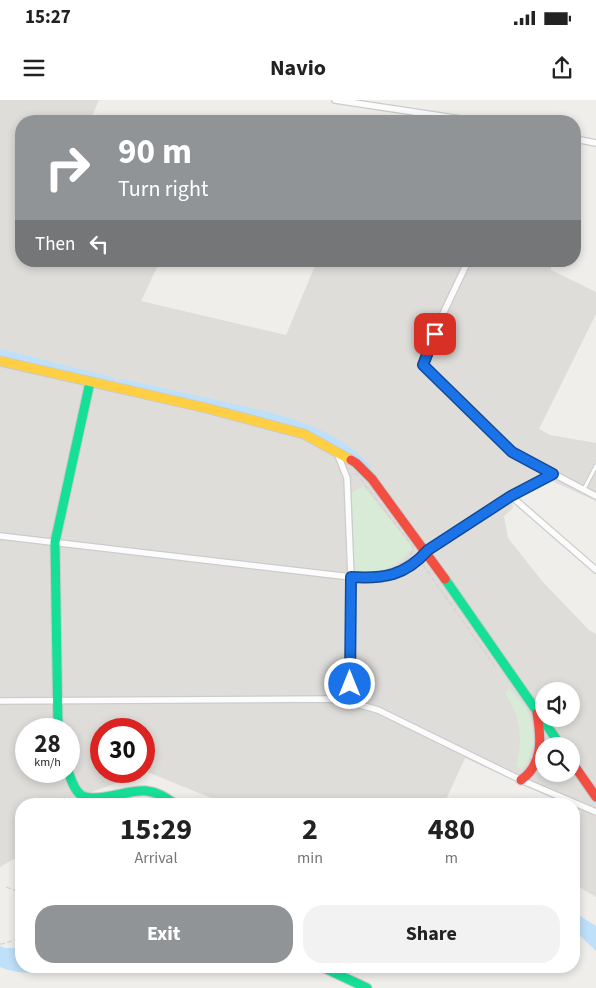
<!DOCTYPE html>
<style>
body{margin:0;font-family:"Source Sans 3",sans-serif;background:#f2f2f2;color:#222;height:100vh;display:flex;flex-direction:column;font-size:19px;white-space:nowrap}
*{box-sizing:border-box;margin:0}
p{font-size:16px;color:#767676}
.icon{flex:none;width:28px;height:28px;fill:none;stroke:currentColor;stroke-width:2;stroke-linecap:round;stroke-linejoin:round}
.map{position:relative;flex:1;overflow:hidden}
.panel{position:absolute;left:15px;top:698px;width:565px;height:175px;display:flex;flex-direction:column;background:#fff;border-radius:20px;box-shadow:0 2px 8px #0003}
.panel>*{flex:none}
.hud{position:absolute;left:15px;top:15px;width:566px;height:152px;border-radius:20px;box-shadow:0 2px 8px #0003;background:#919496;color:#fff;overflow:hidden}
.fabs{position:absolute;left:535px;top:582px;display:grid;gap:10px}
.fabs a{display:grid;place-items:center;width:45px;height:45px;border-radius:50%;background:#fff;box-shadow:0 2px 8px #0003;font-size:25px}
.speed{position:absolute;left:15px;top:618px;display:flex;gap:10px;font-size:25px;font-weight:700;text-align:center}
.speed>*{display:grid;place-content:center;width:65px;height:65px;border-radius:50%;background:#fff;box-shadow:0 2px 8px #0003;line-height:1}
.speed small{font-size:12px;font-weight:400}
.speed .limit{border:8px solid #d22;background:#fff;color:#111}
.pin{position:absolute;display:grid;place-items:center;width:42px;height:42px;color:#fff;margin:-21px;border-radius:10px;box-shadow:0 2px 8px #0006}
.me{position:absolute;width:55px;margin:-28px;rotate:0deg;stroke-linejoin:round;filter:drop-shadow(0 0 4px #0008)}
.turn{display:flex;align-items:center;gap:18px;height:105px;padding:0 20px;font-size:22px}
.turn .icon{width:65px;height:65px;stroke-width:2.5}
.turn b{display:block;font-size:35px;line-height:42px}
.then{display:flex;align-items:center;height:48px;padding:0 20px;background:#0003;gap:10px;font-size:19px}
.eta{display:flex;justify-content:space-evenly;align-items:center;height:85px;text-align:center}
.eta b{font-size:30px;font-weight:700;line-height:35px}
.cta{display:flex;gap:10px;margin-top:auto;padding:10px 20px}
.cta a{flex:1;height:58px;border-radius:20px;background:#919496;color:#fff;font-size:20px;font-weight:700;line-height:58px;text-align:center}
.cta a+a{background:#f2f2f2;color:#222}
.status{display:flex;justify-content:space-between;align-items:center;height:35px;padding:0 25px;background:#fff;direction:ltr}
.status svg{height:14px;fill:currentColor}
header{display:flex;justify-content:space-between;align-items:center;height:65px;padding:0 20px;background:#fff;font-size:22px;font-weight:700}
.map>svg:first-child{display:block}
.industrial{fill:#dfddda;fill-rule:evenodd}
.green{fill:#d8ebd6}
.water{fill:#bfe0f9}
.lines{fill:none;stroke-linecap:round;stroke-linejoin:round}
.canal{stroke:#bfe0f9;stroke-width:8}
.lane-casing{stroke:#cbcccc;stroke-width:5}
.street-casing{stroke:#cbcccc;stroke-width:8}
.fast-casing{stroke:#cacacb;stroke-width:11}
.slow-casing{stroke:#cacacb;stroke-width:11}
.jam-casing{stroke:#cacacb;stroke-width:11}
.path{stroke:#cacfcc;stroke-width:1;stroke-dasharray:5 2.5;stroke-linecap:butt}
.lane{stroke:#fdfcfc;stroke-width:3}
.street{stroke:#fdfcfc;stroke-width:5.5}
.fast{stroke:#16e098;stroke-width:9}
.slow{stroke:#ffcf43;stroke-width:9}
.jam{stroke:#f24e42;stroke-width:9}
.route-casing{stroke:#114b97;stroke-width:12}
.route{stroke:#1a73e8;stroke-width:9}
</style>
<div class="status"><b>15:27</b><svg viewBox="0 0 49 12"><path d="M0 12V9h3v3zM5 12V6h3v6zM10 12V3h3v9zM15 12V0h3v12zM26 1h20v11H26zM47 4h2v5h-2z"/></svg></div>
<header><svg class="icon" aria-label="menu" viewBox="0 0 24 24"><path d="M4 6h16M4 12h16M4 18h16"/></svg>Navio<svg class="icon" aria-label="share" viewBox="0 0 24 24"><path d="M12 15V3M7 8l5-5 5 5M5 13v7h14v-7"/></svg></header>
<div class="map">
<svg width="596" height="888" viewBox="0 0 596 888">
<rect width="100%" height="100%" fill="#efeeea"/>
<path class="industrial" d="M0,0H99L90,21H21V161H160L141,201L286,235L317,161H386L390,166L392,161H551V170L596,192V214L539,329L550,335L596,343V401L550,380L511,396L513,408L504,416L508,438L542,481L589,530L596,534V797L574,784V727L581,711L574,708V704H565L465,658L444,704H426L403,698L380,699L375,704H226L147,672L75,698V704H21V755L0,767ZM544,591H571V619H544ZM26,629H69V671H26ZM101,629H144V671H101ZM544,646H571V674H544Z"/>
<g class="green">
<path d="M363,386L413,448C394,470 382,472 354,473L352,393Z"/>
<path d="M509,588C515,596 525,605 529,614C535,628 535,660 521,669L516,666C523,641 521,615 505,594Z"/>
</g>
<g class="water">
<path d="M574,812L596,826V851L574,830Z"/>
<path d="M0,846L5,848H21V866H64C43,873 21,876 0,867Z"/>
</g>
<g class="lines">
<g class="canal">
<path d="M0,253L111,281"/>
<path d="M122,283C153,290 184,297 216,304C265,315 336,328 368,370"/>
</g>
<defs>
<path id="lane" d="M584,389L596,366"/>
<g id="street">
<path d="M335,0L474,21"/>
<path d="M575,39L596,43"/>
<path d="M468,161L441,218L423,265L512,352L596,396"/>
<path d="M337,353L347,378L351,477L350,602"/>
<path d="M511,396L596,470"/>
<path d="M0,436L351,477C384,479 405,476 428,450L511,396L553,374"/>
<path d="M0,601L328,599L350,602L378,610L521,680L596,712"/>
</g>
<g id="fast">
<path d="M445,479L561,646"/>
<path d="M58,629L55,442L90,282"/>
<path d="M68,671C71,679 74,690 81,695C96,704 128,689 147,691C158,692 166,698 175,704"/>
<path d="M320,866L367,888"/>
</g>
<path id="slow" d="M0,261L206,308L304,334L351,360"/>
<g id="jam">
<path d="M351,360L356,363L372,379L445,479"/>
<path d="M571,661L596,697"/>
<path d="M521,680C544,664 541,637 537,613"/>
</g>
</defs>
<use href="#lane" class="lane-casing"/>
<use href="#street" class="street-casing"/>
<use href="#fast" class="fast-casing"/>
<use href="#slow" class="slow-casing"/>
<use href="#jam" class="jam-casing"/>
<g class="path">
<path d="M356,373L413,447C411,470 371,474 354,472L350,378Z"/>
<path d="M423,465L496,568"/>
<path d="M6,787L14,790L21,797"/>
<path d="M0,844H2L21,838"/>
</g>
<use href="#lane" class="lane"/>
<use href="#street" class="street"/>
<use href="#fast" class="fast"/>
<use href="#slow" class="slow"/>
<use href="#jam" class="jam"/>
</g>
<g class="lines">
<defs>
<path id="route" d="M350,584L351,477C384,479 405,476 428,450L511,396L553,374L512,352L423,265L435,234"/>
</defs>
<use href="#route" class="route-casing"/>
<use href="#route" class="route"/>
</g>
</svg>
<div class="fabs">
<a><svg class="icon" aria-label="sound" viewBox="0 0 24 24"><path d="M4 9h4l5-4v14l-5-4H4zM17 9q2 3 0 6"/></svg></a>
<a><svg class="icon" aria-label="search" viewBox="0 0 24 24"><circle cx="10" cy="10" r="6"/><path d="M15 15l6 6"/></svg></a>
</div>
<div class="speed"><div>28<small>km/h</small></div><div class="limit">30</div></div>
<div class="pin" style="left:435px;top:234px;background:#d93025"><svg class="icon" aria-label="arrive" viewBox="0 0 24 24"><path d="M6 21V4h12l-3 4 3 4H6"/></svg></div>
<svg class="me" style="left:350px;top:584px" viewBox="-20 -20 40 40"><circle r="17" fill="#1a73e8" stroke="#fff" stroke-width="3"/><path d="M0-11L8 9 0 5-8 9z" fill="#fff"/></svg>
<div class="hud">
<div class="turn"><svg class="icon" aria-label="right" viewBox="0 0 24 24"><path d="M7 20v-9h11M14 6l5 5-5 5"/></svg><div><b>90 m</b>Turn right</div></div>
<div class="then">Then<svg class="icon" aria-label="left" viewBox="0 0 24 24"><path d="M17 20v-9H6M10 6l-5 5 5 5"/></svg></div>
</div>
<section class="panel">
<div class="eta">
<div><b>15:29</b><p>Arrival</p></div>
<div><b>2</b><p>min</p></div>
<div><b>480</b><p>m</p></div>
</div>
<div class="cta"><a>Exit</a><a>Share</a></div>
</section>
</div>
